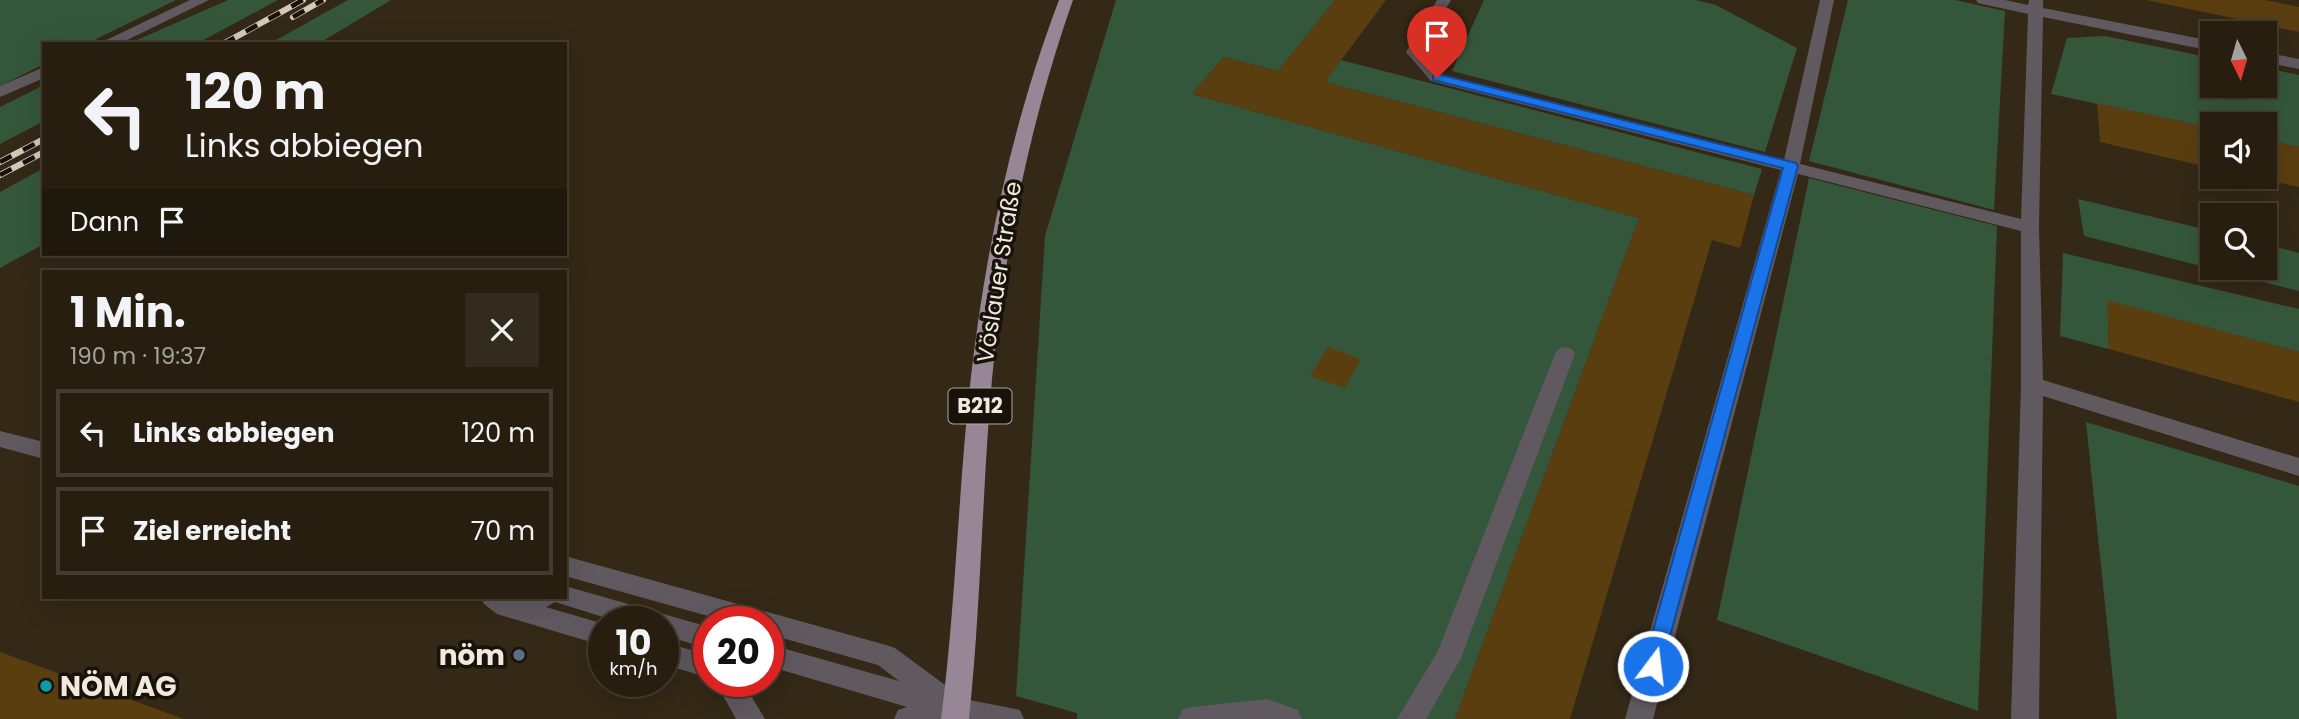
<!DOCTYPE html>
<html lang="de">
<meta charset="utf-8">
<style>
body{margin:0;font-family:Poppins,sans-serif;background:#332b1e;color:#f1f3f6;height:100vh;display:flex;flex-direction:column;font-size:26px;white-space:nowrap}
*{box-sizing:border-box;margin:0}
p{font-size:23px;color:#a4a29f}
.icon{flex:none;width:38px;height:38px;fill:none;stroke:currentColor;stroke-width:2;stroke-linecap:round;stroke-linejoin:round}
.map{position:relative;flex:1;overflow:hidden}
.drawer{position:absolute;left:42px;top:270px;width:525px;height:329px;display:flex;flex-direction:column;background:#271e10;border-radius:0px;box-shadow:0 7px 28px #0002,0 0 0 2px #433c30}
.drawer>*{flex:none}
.guide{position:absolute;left:42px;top:42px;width:525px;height:214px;border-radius:0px;box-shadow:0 7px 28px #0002,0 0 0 2px #433c30;background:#271e10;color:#f1f3f6;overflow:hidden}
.needle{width:46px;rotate:175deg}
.controls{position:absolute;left:2200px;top:21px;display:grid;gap:14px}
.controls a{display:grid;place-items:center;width:77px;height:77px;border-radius:0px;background:#271e10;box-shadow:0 7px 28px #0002,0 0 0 2px #433c30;font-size:35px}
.speed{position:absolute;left:588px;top:606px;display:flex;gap:14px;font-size:35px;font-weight:700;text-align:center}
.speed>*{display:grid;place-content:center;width:91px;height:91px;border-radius:50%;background:#271e10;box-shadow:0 7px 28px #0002,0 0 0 2px #433c30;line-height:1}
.speed small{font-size:18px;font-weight:400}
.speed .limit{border:10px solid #d22;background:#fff;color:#111}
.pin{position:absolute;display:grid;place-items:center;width:60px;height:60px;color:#fff;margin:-72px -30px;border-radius:50% 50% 50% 0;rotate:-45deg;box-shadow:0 0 7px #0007}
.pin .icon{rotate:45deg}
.me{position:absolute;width:77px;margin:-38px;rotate:15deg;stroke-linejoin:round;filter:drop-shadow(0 0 5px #0008)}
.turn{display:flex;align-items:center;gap:24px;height:147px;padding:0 28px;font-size:32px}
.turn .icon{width:91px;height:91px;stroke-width:2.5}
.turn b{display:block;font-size:49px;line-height:60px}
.then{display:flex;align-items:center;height:66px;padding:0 28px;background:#0003;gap:14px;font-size:26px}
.round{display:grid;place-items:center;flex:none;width:74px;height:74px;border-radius:0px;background:#332b1e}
.overview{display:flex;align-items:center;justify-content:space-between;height:119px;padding:0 28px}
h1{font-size:42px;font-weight:700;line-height:52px}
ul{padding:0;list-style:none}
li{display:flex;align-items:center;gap:21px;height:88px;margin:0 14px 10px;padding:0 14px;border:4px solid #433c30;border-radius:0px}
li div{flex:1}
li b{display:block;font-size:26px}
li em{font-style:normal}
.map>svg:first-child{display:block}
.green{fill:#34573b}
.building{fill:#5a3e10}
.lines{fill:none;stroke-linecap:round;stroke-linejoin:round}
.service{fill:#615960;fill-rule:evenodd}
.primary{fill:#968696;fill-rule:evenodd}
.rail-casing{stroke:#d2c8bc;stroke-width:6}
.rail{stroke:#17120a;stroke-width:4.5;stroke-dasharray:13;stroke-linecap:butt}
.route{fill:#1a73e8;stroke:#114b97;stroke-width:2}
.service-dot{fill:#5c6f8a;stroke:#17120a;stroke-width:2.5}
.culture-dot{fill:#0f9aa8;stroke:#17120a;stroke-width:2.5}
.labels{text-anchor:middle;stroke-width:7;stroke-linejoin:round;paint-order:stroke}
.shield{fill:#17120a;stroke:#b0a89e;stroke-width:2}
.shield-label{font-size:21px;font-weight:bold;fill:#f2e9de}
.street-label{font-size:23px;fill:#f2e9de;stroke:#17120a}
.near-poi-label{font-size:28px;font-weight:bold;fill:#f2e9de;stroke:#17120a;text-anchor:end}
</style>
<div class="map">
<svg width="2299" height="719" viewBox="0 0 2299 719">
<rect width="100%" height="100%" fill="#342816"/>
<g class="green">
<path d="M0,0H176L86,44H44V64L0,86Z"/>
<path d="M228,0H278L196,44H128Z"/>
<path d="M348,0H391L318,44H269Z"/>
<path d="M1116,0H1335L1278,71L1224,57L1192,94L1639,218L1455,719H1077V713L1016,696L1045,236Z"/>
<path d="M1484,0H1696L1716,5L1797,48L1765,152L1452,71Z"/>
<path d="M1848,0H1955L2005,11L1994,210L1809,161Z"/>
<path d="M2105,36L2212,58V86H2264L2265,68L2299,75V147L2265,140L2264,124H2212V128L2051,94L2067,38Z"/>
<path d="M1341,60L1762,169L1754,195L1325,82Z"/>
<path d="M44,85V121L0,144V107Z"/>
<path d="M44,168V244L0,268V192Z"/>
<path d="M1809,178L1997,226L1978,711L1717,620Z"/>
<path d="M2078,199L2212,231V268H2264L2265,244L2299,253V291L2084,236Z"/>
<path d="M2063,253L2299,309V352L2108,301L2109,349L2060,336Z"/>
<path d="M2086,422L2299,486V719H2117Z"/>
</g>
<g class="building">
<path d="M1335,0H1386L1325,82L1754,195L1740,248L1712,240L1570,719H1455L1639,218L1192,94L1224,57L1278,71Z"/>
<path d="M2146,0H2265L2299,7V32Z"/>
<path d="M2097,103L2212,128V168L2100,142Z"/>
<path d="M2264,140L2299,147V187L2257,178L2264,177Z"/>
<path d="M2107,300L2299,352V402L2109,349Z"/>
<path d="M1328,347L1361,359L1345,388L1310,376Z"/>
<path d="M0,652L184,719H0Z"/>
</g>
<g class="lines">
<g class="service">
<path d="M190,0H209L119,44H98Z"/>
<path d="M1437,0H1451L1422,52L1443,75L1784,160L1820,0H1834L1800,164L2021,219L2028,14L1978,3L1976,0H2005L2028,5L2029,0H2043V8L2212,41V51L2043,17L2039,227L2043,380L2299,458V476L2043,396L2039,719H2011L2021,385V231L1798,174L1653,719H1625L1781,170L1431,81L1406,52Z"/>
<path d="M2264,52L2299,59V69L2264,62Z"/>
<path d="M44,67V78L0,97V86Z"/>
<path d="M1565,347L1572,349L1575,354L1461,658L1426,719H1397L1437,653L1555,354L1558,349Z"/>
<path d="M0,431L44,442V459L0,447Z"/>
<path d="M565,556L886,645L895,648L956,693L959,698L1020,710L1024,719H894L898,710L907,707L768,666V644L899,681L878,665L768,634V621H726L565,576Z"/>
<path d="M565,586L709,627V649L663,635V621H616L555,602L546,607L604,624V646L497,614L484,604L481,597H565Z"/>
<path d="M663,642L709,655V678L663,664Z"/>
<path d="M715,681H742L765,719H736Z"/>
<path d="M1267,699L1298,710L1302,719H1178L1182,710L1192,707Z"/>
</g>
<path class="primary" d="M1059,0H1073C1030,122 1004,250 992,379C982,492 981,606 969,719H941C956,605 958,490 971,376C986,247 1013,121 1059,0Z"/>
<defs>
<g id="rail">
<path d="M293,17L323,0"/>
<path d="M223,44L303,0"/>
<path d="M0,162L44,139"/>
<path d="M0,175L44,152"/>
</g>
</defs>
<use href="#rail" class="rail-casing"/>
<use href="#rail" class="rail"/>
</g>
<path class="route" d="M1437,74L1796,163L1798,166L1660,673L1653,675L1646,673L1643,666L1783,168L1433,80V75Z"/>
<circle class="service-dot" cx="519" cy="655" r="7"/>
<circle class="culture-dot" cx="46" cy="686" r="7"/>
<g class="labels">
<rect class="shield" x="948.5" y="388.5" width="63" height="35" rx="5"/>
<g class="shield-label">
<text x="980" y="413">B212</text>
</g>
<g class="street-label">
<text transform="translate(999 272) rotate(-81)" y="8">Vöslauer Straße</text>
</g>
<g class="near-poi-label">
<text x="505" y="665">nöm</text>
<text x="60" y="696" text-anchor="start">NÖM AG</text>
</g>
</g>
</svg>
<div class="controls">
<a><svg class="needle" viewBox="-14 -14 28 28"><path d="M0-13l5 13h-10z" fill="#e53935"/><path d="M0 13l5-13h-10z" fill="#a4a29f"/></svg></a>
<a><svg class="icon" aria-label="sound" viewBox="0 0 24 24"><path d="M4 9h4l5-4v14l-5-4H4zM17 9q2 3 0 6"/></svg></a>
<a><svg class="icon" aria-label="search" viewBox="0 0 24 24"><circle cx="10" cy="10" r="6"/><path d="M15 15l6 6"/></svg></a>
</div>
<div class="speed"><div>10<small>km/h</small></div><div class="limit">20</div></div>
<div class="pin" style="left:1437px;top:78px;background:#d93025"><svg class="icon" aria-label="arrive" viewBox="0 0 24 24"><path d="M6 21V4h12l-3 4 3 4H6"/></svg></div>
<svg class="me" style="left:1653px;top:666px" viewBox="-20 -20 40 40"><circle r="17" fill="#1a73e8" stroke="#fff" stroke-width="3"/><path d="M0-11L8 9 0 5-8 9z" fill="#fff"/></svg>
<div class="guide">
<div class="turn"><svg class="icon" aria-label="left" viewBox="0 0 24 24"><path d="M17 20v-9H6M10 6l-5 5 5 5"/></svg><div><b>120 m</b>Links abbiegen</div></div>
<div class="then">Dann<svg class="icon" aria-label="arrive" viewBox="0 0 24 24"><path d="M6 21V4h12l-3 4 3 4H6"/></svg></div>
</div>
<section class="drawer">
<div class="overview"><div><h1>1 Min.</h1><p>190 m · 19:37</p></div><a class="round"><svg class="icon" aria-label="close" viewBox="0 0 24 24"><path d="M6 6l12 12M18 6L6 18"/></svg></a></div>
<ul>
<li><svg class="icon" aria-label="left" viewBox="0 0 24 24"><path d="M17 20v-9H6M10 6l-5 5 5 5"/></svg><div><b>Links abbiegen</b></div><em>120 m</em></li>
<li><svg class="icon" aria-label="arrive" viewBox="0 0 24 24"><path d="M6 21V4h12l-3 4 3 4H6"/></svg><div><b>Ziel erreicht</b></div><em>70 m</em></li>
</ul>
</section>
</div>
